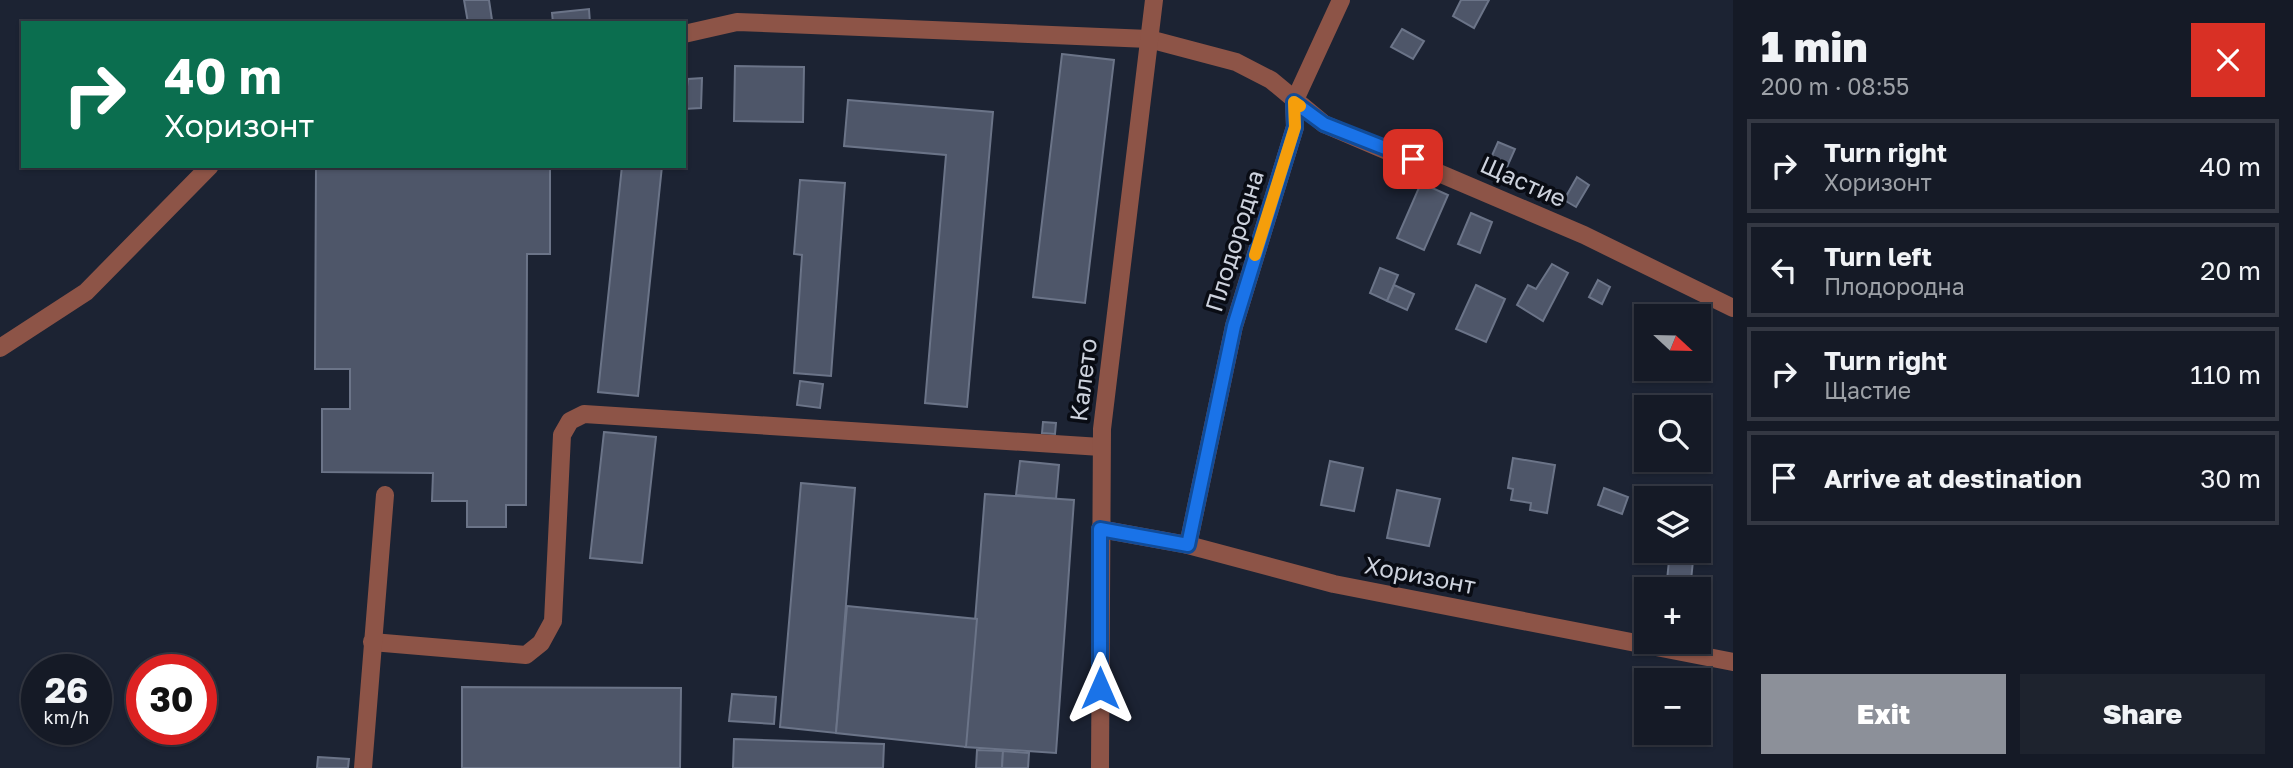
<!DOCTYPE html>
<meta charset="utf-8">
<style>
body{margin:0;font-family:"Golos Text",sans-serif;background:#1e232e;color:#f1f3f6;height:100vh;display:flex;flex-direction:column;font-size:26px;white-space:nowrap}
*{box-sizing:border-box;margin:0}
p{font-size:23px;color:#9da1a7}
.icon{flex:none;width:38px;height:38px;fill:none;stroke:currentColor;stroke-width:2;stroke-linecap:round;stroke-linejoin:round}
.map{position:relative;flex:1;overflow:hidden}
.panel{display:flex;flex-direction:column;background:#151a26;width:560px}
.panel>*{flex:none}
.top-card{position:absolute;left:21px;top:21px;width:665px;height:147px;border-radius:0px;box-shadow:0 2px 5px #0004,0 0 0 2px #343843;background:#0b6e4f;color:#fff;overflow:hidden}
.needle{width:46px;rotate:112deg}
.fabs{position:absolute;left:1634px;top:304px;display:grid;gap:14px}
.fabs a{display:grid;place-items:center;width:77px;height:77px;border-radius:0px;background:#151a26;box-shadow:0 2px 5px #0004,0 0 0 2px #343843;font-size:35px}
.speed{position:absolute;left:21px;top:654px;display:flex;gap:14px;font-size:35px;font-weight:700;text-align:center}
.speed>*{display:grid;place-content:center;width:91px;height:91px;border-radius:50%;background:#151a26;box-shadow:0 2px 5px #0004,0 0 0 2px #343843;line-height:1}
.speed small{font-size:18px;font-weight:400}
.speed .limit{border:10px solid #d22;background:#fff;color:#111}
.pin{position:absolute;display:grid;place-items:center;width:60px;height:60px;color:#fff;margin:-30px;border-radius:14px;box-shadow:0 4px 10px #0006}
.me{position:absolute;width:77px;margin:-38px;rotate:0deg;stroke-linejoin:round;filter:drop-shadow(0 0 5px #0008)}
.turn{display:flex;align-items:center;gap:24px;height:147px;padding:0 28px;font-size:32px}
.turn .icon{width:91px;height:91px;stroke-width:2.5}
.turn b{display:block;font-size:49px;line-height:60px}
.round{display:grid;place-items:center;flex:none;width:74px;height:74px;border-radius:0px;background:#1e232e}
.headline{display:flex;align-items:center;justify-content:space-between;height:119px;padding:0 28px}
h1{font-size:42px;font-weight:800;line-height:52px}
.button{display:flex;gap:14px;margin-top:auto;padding:14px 28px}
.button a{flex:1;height:80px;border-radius:0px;background:#8c9099;color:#fff;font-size:28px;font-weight:800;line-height:80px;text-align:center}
.button a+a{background:#1e232e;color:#f1f3f6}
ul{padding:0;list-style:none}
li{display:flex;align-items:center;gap:21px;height:94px;margin:0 14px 10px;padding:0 14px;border:4px solid #343843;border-radius:0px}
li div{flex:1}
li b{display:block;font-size:26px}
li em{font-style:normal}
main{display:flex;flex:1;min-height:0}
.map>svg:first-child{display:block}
.building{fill:#4e5669;stroke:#6b7488;stroke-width:2}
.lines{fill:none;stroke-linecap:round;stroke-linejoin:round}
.minor{stroke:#8d5447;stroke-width:18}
.route-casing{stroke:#114b97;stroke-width:18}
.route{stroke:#1a73e8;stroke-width:12}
.slow{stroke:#f59e0b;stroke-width:12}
.labels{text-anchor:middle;stroke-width:7;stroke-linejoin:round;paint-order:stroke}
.street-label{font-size:24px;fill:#cdd2dd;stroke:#090c14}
</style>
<main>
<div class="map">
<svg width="1733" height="768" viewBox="0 0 1733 768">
<rect width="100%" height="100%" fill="#1c2333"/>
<g class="building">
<path d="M464,0H489L492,20L468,23Z"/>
<path d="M1461,0H1489L1474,28L1453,16Z"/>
<path d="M589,9L590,23H553L552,13Z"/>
<path d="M1402,29L1424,41L1413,59L1391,47Z"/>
<path d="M1062,54L1114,60L1085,303L1033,297Z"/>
<path d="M735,66L804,67L803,122L734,121Z"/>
<path d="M702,78L701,108L684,109L688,79Z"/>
<path d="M848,100L993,112L967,407L925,403L946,155L844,146Z"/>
<path d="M1498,142L1515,149L1503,176L1486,169Z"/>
<path d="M316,166H550V254H527L526,505H506V527H467V501H432L433,473L322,472V409H350V369H315Z"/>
<path d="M622,166H662L638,396L598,392Z"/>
<path d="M1577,177L1589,185L1576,207L1564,200Z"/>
<path d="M800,180L845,183L831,376L794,373L802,255L794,254Z"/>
<path d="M1421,183L1448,195L1424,250L1397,238Z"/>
<path d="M1471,213L1492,222L1480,253L1458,244Z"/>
<path d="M1552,264L1568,273L1543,321L1517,305L1528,285L1536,289Z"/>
<path d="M1380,268L1398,275L1387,301L1370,293Z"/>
<path d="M1598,280L1610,287L1602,304L1589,297Z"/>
<path d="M1394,285L1414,294L1407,310L1387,301Z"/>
<path d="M1476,285L1505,299L1486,342L1456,329Z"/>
<path d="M800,381L823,384L820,408L797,405Z"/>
<path d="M1043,422L1056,423L1055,434L1042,433Z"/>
<path d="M604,432L656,437L642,563L590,558Z"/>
<path d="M1513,458L1555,465L1547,513L1530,510L1531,503L1511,500L1513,489L1508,488Z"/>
<path d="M1020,461L1059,465L1056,499L1016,495Z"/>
<path d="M1330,461L1363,468L1354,511L1321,505Z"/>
<path d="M801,483L855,488L836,733L780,727Z"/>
<path d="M1604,488L1628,497L1622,514L1598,505Z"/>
<path d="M1397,490L1440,499L1429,546L1387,538Z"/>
<path d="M985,494L1074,500L1056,753L965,747Z"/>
<path d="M1670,551H1694L1690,590H1666Z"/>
<path d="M847,606L977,619L966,747L836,733Z"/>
<path d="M462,687L681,688L680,768H462Z"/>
<path d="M732,694L776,697L774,724L729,721Z"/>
<path d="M734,739L884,744L883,768H733Z"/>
<path d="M977,750L1003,751L1002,768H976Z"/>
<path d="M1003,751L1029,753L1028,768H1002Z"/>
<path d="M318,757L349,759L348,768H317Z"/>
</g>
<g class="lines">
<g class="minor">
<path d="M684,34L737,22L1149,39L1236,62L1271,80L1324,124L1584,235L1733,308"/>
<path d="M0,348L86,292L210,166"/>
<path d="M1100,529L1188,545L1334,584L1733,662"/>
<path d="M1188,545L1234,326L1295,127L1294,102L1341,0"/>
<path d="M372,642L526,655L541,643L553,621L562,435L570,421L584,414L1101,447"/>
<path d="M363,768L385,495"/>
<path d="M1100,768L1102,429L1154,0"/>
</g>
</g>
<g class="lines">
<defs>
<path id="route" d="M1100,688V529L1188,545L1234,326L1295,127L1294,102L1324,124L1413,159"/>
</defs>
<use href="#route" class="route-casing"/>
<use href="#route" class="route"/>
<path class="slow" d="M1255,255L1295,127L1294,102L1300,106"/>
</g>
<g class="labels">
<g class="street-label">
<text transform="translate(1523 182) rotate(24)" y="8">Щастие</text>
<text transform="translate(1235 241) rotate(-73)" y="8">Плодородна</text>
<text transform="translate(1084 380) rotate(-83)" y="8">Калето</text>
<text transform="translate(1420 576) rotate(11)" y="8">Хоризонт</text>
</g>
</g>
</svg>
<div class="fabs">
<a><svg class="needle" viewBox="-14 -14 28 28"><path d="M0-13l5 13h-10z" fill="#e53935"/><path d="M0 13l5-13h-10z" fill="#9da1a7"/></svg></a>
<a><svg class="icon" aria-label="search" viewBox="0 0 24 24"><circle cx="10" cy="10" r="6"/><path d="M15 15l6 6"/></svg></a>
<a><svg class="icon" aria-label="layers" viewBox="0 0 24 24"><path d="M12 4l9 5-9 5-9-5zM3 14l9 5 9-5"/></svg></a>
<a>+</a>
<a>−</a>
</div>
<div class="speed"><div>26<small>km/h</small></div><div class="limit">30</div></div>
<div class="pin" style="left:1413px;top:159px;background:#d93025"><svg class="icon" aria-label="arrive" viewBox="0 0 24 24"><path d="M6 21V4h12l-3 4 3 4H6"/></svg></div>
<svg class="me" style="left:1100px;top:688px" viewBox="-20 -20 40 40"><path d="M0-17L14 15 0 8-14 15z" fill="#1a73e8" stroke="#fff" stroke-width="4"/></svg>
<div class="top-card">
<div class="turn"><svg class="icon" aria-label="right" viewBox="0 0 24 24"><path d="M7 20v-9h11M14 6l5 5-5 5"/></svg><div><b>40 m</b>Хоризонт</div></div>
</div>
</div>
<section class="panel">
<div class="headline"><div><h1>1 min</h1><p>200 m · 08:55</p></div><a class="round" style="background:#d93025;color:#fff"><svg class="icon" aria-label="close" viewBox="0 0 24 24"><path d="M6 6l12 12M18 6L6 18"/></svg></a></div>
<ul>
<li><svg class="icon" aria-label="right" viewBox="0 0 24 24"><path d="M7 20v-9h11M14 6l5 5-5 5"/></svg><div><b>Turn right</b><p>Хоризонт</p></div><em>40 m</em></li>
<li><svg class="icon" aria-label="left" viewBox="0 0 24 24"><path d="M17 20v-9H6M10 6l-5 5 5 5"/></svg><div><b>Turn left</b><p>Плодородна</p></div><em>20 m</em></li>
<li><svg class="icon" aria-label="right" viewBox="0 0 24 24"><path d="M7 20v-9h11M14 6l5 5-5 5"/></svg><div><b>Turn right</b><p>Щастие</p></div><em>110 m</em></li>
<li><svg class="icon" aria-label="arrive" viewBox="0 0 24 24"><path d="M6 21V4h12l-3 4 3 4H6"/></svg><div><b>Arrive at destination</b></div><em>30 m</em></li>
</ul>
<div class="button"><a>Exit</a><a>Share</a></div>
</section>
</main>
